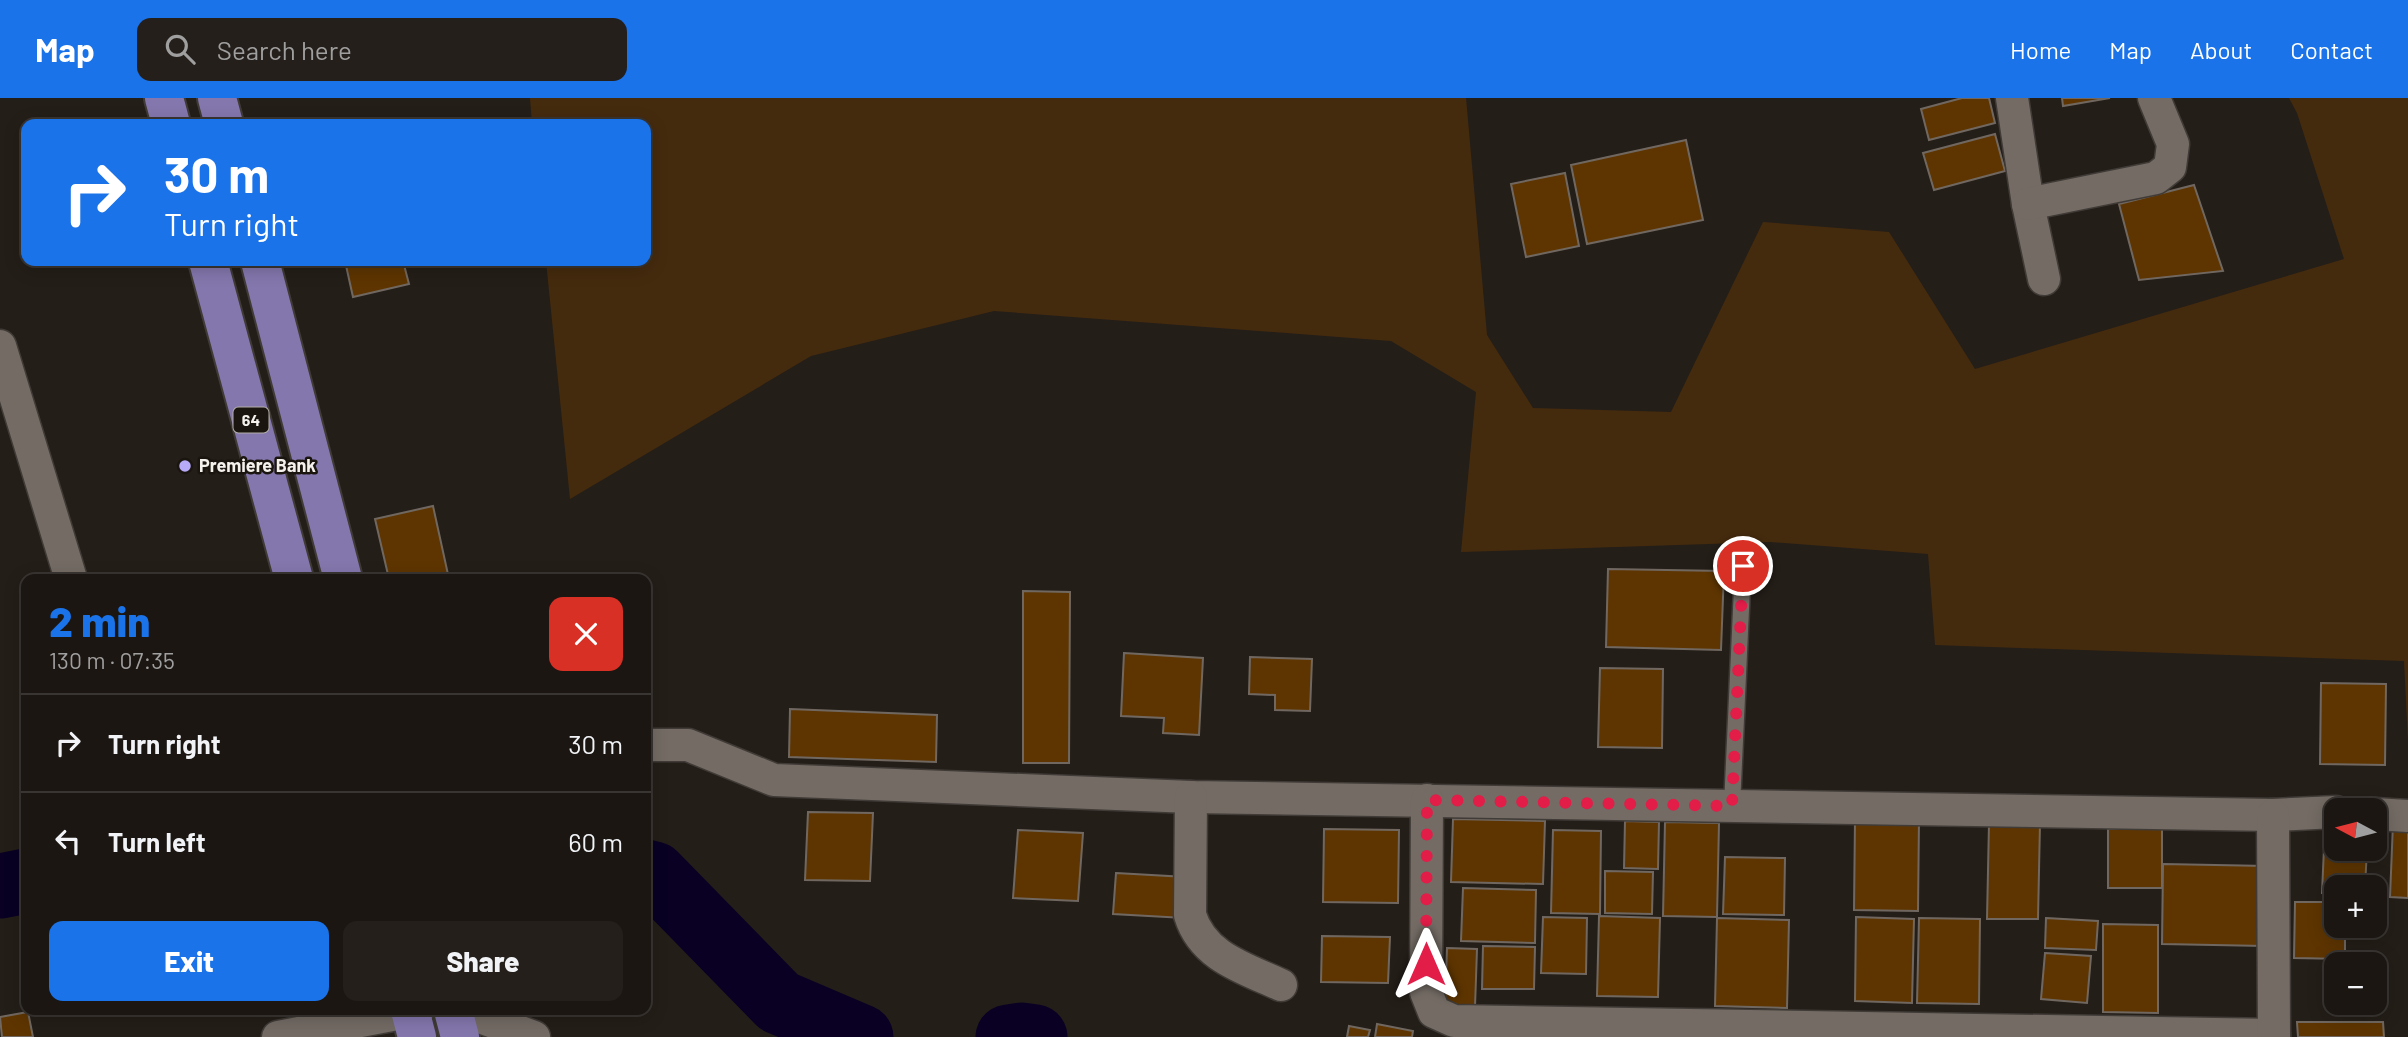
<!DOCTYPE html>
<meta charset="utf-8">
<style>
body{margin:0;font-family:Barlow,sans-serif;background:#241f1b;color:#f1f3f6;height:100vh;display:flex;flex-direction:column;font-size:26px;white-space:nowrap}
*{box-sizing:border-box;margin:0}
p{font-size:23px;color:#a09f9f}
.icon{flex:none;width:38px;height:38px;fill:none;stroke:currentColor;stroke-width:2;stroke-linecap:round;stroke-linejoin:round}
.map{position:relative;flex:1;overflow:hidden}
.details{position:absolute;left:21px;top:476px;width:630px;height:441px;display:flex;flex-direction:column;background:#1b1612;border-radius:14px;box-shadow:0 4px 18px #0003,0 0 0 2px #393532}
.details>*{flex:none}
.banner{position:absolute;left:21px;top:21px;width:630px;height:147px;border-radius:14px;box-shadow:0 4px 18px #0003,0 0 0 2px #393532;background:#1a73e8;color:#fff;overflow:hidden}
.needle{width:46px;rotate:277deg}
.controls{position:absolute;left:2324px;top:700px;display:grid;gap:14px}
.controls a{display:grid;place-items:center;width:63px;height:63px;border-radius:14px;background:#1b1612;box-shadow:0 4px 18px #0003,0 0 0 2px #393532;font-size:35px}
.pin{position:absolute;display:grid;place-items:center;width:60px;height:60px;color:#fff;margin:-30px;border:4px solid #fff;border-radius:50%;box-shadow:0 2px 7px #0007}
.me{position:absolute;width:77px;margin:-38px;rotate:0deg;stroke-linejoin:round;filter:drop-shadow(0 0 5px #0008)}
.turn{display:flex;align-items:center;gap:24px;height:147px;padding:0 28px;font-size:32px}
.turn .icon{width:91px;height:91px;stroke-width:2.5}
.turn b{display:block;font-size:49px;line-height:60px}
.round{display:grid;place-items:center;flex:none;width:74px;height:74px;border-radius:14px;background:#241f1b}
.summary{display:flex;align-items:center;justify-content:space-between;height:119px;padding:0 28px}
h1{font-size:42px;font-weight:800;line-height:52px;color:#1a73e8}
.primary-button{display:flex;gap:14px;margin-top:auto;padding:14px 28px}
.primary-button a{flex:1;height:80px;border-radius:14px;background:#1a73e8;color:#fff;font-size:28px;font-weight:800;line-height:80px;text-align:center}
.primary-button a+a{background:#241f1b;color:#f1f3f6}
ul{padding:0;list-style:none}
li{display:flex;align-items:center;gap:21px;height:98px;padding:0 28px;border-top:2px solid #393532}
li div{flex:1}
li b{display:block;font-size:26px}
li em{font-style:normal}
header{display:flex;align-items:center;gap:42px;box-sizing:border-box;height:98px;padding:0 35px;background:#1a73e8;color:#fff}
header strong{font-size:33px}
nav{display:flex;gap:38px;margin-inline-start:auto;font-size:24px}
.search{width:490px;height:63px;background:#241f1b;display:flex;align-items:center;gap:18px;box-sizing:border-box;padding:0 24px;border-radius:14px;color:#a09f9f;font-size:26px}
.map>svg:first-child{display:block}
.green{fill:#452b0e}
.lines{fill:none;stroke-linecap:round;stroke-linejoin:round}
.river{stroke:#090024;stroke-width:65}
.building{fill:#5e3500;stroke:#706860;stroke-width:2}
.lane-casing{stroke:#403b37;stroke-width:19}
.street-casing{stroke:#403b37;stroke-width:35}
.primary-casing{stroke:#403b37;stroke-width:42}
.lane{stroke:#736b64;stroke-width:16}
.street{stroke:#736b64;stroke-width:32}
.primary{stroke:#8477ad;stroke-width:38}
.route{stroke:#e11d48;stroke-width:12;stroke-dasharray:0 21.6}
.poi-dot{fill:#b7abf8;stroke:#1b150f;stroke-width:2.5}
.labels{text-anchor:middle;stroke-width:5;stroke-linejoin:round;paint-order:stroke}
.shield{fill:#1b150f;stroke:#b4afaa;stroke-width:2}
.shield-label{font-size:16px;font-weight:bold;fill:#f5f1ed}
.poi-label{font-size:18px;font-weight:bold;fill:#f5f1ed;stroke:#1b150f;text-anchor:start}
</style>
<header>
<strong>Map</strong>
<div class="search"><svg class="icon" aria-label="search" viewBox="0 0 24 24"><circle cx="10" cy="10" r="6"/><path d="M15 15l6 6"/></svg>Search here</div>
<nav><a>Home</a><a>Map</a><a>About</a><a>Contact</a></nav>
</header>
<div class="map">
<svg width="2408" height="939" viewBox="0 0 2408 939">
<rect width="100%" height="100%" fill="#241e18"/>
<path class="green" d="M530,0H1466L1487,237L1533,310L1671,314L1763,124L1889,134L1975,271L2344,161L2297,15L2289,0H2408V643L2404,563L1935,547L1928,456L1770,444L1461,454L1476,294L1391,243L994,213L811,258L570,401L546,163H646V26H532Z"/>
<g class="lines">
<g class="river">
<path d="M646,774L654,776L779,904L861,939"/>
<path d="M0,788L26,783"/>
<path d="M1008,939L1021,937L1035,939"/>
</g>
</g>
<g class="building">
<path d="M1962,0H1989L1995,25L1929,42L1921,11Z"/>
<path d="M2062,0H2110L2063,8Z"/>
<path d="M1995,36L2005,73L1934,92L1923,55Z"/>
<path d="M1686,42L1703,122L1587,146L1571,67Z"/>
<path d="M1565,75L1579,148L1526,159L1511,86Z"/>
<path d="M2194,87L2223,173L2139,182L2119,106Z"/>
<path d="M345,163H403L409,186L353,199Z"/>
<path d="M433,408L449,481H389L375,421Z"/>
<path d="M1608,471L1724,473L1721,552L1606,549Z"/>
<path d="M1023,493L1070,494L1069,665H1023Z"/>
<path d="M1124,555L1203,560L1199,637L1163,635L1164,620L1121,618Z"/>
<path d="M1250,559L1312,561L1310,613L1275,612V597L1249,596Z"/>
<path d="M1600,570L1663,571L1662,650L1598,649Z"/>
<path d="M2321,585L2386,586L2385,667L2320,666Z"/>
<path d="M790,611L937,617L936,664L789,659Z"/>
<path d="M808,714L873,715L870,783L805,782Z"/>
<path d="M1453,721L1545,723L1543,786L1451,784Z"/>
<path d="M1855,721H1919L1918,813L1854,812Z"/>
<path d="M1625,723L1659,724L1658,771L1624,770Z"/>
<path d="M1665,724L1719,725L1717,819L1663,818Z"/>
<path d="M1989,725H2040L2038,821H1987Z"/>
<path d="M2393,725L2408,726V800L2390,799Z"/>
<path d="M2325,727L2336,728V751H2367L2365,789H2336V796L2322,795Z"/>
<path d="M1324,731L1399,732L1398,805L1323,804Z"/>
<rect x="2108" y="731" width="54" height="59"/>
<path d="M1018,732L1083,735L1078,803L1013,800Z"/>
<path d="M1553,732L1601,733L1600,816L1551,815Z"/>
<path d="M1725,759L1785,760L1784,817L1723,816Z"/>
<path d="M2163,766L2267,768L2265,848L2162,846Z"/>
<path d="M1605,773L1653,774L1652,816L1605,815Z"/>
<path d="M1116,775L1186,779L1184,820L1113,816Z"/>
<path d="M1463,790L1536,792L1535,845L1461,843Z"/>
<path d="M2295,804H2336V828H2345V861L2294,860Z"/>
<path d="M1599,818L1660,820L1658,899L1597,898Z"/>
<path d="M1543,819L1587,820L1586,876L1541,875Z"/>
<path d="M1856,819L1914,821L1912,905L1855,903Z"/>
<path d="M1717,820L1789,822L1787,910L1715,908Z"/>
<path d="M1919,820L1980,821L1979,906L1917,905Z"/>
<path d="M2046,820L2098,823L2096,852L2045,850Z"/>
<path d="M2103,826L2158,827V915L2103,914Z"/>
<path d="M1322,838L1390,839L1388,885L1321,884Z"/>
<path d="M1483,848L1535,849L1534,891H1482Z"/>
<path d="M1447,850L1477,851L1475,909L1445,908Z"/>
<path d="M2045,855L2091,858L2087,905L2041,901Z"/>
<path d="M28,914L33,939H2L0,919Z"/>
<path d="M2297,924H2383L2384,939H2298Z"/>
<path d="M1377,926L1413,933L1412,939H1375Z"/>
<path d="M1349,928L1370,932L1368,939H1347Z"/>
</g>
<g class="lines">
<defs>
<path id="lane" d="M1732,708L1743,468"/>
<g id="street">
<path d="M2012,0L2028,106L2044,181"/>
<path d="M2028,106L2156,80L2170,69L2173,46L2154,0"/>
<path d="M0,248L71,481"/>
<path d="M646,647H688L774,682L1191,699L2273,717L2336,714"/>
<path d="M1191,699L1190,817C1203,859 1244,870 1281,887"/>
<path d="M1427,702L1426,894L1434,914L1454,923L2274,937"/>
<path d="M2375,716L2408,718"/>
<path d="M2273,717L2274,939"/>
<path d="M461,912L534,939"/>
<path d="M278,939L418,912"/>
</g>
<g id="primary">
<path d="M164,0L171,26"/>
<path d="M217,0L224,26"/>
<path d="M208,163L294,481"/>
<path d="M260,163L343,481"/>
<path d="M410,912L417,939"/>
<path d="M453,912L460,939"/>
</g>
</defs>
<use href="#lane" class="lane-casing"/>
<use href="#street" class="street-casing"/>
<use href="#primary" class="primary-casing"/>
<use href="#lane" class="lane"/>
<use href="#street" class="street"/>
<use href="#primary" class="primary"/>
</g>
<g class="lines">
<path class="route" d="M1426,866L1427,702L1732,708L1743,468"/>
</g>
<circle class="poi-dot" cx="185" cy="368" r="7"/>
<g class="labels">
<rect class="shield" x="233.5" y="309.5" width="35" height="25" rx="5"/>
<g class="shield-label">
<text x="251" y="328">64</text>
</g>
<g class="poi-label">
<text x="199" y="374">Premiere Bank</text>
</g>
</g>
</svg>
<div class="controls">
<a><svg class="needle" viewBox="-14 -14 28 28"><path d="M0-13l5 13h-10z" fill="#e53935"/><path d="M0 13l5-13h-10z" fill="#a09f9f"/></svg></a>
<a>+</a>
<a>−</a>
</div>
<div class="pin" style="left:1743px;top:468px;background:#d93025"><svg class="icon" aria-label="arrive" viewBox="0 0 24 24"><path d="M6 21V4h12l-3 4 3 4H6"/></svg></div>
<svg class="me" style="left:1426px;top:866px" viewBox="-20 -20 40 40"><path d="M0-17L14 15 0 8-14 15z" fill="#e11d48" stroke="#fff" stroke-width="4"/></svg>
<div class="banner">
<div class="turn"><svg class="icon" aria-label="right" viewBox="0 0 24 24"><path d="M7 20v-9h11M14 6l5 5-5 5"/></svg><div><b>30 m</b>Turn right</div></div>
</div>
<section class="details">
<div class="summary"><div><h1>2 min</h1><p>130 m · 07:35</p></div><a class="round" style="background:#d93025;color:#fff"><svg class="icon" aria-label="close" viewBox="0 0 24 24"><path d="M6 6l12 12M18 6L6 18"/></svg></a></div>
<ul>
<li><svg class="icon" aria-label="right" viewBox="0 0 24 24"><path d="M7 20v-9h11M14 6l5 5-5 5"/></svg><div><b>Turn right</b></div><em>30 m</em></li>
<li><svg class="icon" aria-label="left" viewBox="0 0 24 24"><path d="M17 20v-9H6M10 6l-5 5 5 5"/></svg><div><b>Turn left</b></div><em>60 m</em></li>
</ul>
<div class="primary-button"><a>Exit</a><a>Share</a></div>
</section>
</div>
